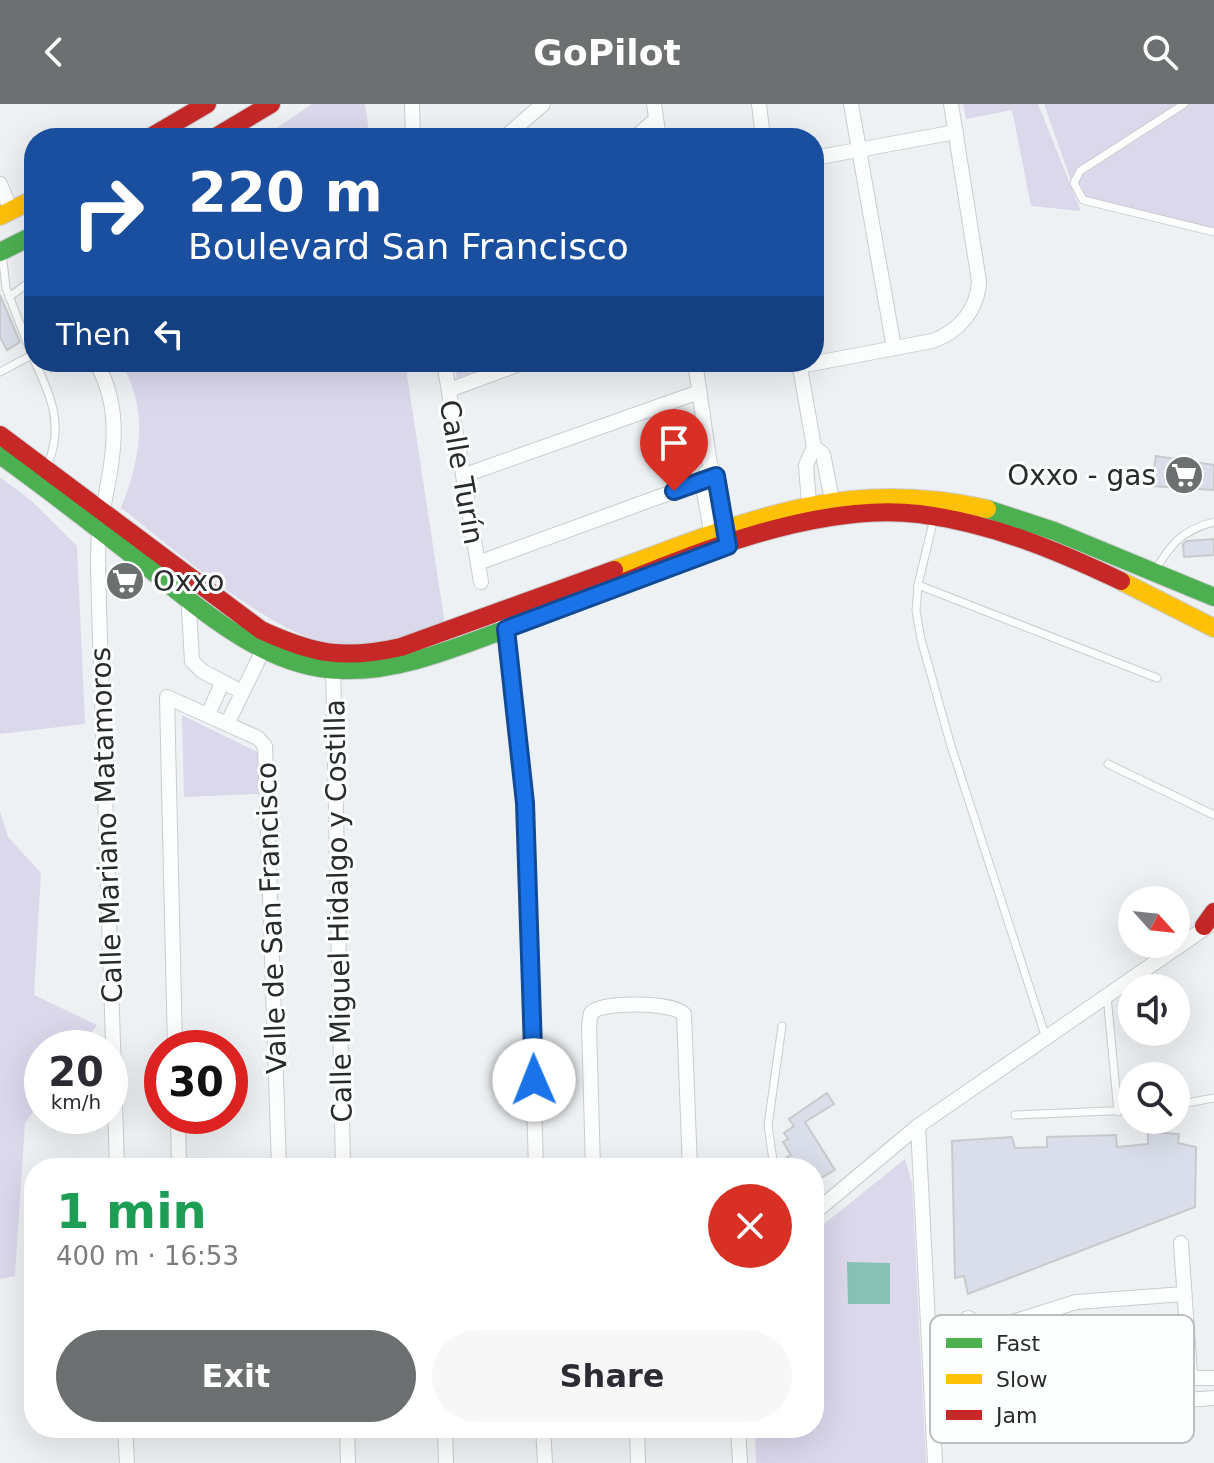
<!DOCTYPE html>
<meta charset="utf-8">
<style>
body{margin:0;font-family:"DejaVu Sans",sans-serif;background:#f7f7f7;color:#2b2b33;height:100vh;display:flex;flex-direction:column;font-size:30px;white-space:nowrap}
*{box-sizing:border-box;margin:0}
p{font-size:26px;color:#7c7c81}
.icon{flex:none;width:44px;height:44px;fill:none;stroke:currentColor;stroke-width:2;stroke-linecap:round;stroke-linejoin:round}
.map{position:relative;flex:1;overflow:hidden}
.side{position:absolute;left:24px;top:1054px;width:800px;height:280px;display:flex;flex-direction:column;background:#fff;border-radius:32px;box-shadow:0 8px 32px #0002}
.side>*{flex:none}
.hud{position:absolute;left:24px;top:24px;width:800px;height:244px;border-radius:32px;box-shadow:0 8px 32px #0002;background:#1a4fa0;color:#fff;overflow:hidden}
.needle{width:52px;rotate:117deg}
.buttons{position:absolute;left:1118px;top:782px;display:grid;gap:16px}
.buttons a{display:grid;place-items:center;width:72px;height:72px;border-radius:50%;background:#fff;box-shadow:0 8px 32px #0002;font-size:40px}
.speed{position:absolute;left:24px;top:926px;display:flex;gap:16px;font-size:40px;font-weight:700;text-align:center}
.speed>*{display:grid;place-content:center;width:104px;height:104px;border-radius:50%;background:#fff;box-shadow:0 8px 32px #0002;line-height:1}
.speed small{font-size:20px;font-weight:400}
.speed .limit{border:12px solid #d22;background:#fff;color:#111}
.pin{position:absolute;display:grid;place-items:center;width:68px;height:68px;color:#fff;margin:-82px -34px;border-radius:50% 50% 50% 0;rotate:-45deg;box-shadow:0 0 8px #0007}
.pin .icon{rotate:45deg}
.me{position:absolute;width:88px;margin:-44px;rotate:359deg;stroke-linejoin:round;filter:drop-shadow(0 0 6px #0008)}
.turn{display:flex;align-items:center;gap:28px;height:168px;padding:0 32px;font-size:36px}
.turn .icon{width:104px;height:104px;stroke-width:2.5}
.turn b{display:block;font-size:56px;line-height:68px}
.then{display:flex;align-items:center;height:76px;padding:0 32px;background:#0003;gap:16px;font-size:30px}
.round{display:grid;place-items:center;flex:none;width:84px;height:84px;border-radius:42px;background:#f7f7f7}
.overview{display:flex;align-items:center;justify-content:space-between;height:136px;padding:0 32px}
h1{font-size:48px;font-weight:700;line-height:60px;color:#1e9e55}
.button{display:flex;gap:16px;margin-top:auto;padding:16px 32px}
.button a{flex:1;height:92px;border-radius:48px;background:#6d7071;color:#fff;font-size:32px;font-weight:700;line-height:92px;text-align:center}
.button a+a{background:#f7f7f7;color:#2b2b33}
header{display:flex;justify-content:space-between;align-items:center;height:104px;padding:0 32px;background:#6d7071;color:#fff;font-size:36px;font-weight:700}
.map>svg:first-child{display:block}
.green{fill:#dbd8ec}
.water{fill:#88c0b5}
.building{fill:#d9deea;stroke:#c8cacc;stroke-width:2}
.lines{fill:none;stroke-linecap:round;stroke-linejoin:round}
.lane-casing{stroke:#caccce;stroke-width:9}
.street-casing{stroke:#caccce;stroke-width:16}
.fast-casing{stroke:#caccce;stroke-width:20}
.slow-casing{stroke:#caccce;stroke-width:20}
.jam-casing{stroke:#caccce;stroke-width:20}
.lane{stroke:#fcfdfd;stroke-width:7}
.street{stroke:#fcfdfd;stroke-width:14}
.fast{stroke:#4caf50;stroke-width:18}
.slow{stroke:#ffc107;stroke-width:18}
.jam{stroke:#c62828;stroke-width:18}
.route-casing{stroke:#114b97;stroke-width:20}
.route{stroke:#1a73e8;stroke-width:14}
.labels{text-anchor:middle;stroke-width:6;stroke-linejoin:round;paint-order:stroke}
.street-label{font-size:28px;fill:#282a2b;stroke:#fdfefe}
.poi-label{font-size:28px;fill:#282a2b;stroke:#fdfefe;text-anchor:end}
.key{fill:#fdfefe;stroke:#bdbebf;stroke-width:2}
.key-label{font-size:22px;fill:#282a2b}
</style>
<header><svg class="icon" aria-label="back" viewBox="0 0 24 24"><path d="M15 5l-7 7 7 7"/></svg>GoPilot<svg class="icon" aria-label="search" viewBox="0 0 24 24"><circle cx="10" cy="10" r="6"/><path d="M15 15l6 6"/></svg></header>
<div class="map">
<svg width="1214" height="1359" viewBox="0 0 1214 1359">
<rect width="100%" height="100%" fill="#eef1f3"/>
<g class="green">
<path d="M312,0H365L370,34H262Z"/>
<path d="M963,0H1038L1081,107L1031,102L1012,6L966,15Z"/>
<path d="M1044,0H1214V127L1079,99Z"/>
<path d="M121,258H405L445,521C418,528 389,540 362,544C295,554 174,444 121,404C141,354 149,307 121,258Z"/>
<path d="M454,258H500L457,274Z"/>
<path d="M0,373L33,398L77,442L85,620L0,630Z"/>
<path d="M182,611L261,650L258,690L184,693Z"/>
<path d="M0,707L8,733L41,769L34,891L97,921L80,944H42V995L25,1019L15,1172L0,1175Z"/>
<path d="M905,1055L912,1079L926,1359H756L755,1324H814V1128Z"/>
</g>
<path class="water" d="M847,1158L890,1159V1200H848Z"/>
<g class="building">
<path d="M0,191L20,238L7,246L0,233Z"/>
<path d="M1156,352L1214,361V386L1151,382Z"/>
<path d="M1214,435V451L1184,453L1183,440L1187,437Z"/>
<path d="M827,989L834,1000L805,1018L835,1066L814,1078V1064H794L787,1053L791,1051L783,1038L788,1035L784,1029L794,1022L789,1015Z"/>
<path d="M1148,1028L1179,1030L1178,1039L1196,1043L1195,1103L968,1190L964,1172L955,1174L952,1037L1012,1033L1015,1044L1047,1043V1033L1116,1031L1117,1043L1148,1040Z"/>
</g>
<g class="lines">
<defs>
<g id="lane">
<path d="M1184,0L1080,67L1074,79L1083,96L1214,128"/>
<path d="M2,148L6,184L34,256"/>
<path d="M9,193L34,175"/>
<path d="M35,258C52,294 64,323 47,362"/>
<path d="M0,268L32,251"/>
<path d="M934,414L918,481L916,507L921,535L951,642L1046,934"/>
<path d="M1154,468C1171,440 1182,426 1214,418"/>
<path d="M918,481L1157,574"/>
<path d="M1108,660L1214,711"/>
<path d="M1107,892L1118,1008"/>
<path d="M1176,1001L1214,994"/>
<path d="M1015,1011L1132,1006"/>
<path d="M343,1058L432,1063"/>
<path d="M774,1064L768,1021L782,922"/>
</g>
<g id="street">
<path d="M412,0L413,34"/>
<path d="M654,0L659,34"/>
<path d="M759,0L763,34"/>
<path d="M851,0L894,244"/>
<path d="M504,34L543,0"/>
<path d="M635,34L656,15"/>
<path d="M814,54L956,28"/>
<path d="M0,80L11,106"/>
<path d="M96,258C127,313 110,364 100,422C96,448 99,477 99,503L117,1064"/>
<path d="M444,258L481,478"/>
<path d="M695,258L710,361L716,372L726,434"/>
<path d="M799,258L814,343L806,361L809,401"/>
<path d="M800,262L932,237C959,228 978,205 979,177L951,0"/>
<path d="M449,286L525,258"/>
<path d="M814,343L823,350L832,396"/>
<path d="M706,368L702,377L713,438"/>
<path d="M465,371L699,288"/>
<path d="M478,459L716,372"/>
<path d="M188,487L192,557L202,567L242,588"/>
<path d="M502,508L525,699L536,1064"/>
<path d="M333,557L343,1064"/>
<path d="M208,611L222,579"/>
<path d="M227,620L267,538"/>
<path d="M175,944L167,593L258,634L265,642L279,1064"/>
<path d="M178,1012L179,1064"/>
<path d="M918,1022L935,1359"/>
<path d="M593,1064L589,921L591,909C602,897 673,898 684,910L690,1064"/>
<path d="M814,1109L918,1022L1211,820"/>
<path d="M1181,1139L1190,1270L1195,1274H1214"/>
<path d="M968,1214L987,1226"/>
<path d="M987,1226L1076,1198L1184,1190"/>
<path d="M987,1226L997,1308"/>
<path d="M965,1312L1214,1294"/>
<path d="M125,1324L127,1359"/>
<path d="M347,1324L348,1359"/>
<path d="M445,1324L446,1359"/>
<path d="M543,1324L545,1359"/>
<path d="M637,1324L638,1359"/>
<path d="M738,1324L740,1359"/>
</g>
<g id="fast">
<path d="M0,148L34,131"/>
<path d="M0,351C45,383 88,417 131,450C192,497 260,564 341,566C400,568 457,543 512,523"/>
<path d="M987,405L1054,427L1214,493"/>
</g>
<g id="slow">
<path d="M0,112L34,95"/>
<path d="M614,466C747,418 841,372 987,405"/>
<path d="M1121,477L1214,524"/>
</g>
<g id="jam">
<path d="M149,34L207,0"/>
<path d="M214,34L271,0"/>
<path d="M0,331L261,526C313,550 344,556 401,543L614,466"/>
<path d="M512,523C630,479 791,395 919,410C991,419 1056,446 1121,477"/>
<path d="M1204,822L1214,808"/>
</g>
</defs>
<use href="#lane" class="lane-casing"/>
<use href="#street" class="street-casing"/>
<use href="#fast" class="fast-casing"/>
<use href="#slow" class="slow-casing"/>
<use href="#jam" class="jam-casing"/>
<use href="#lane" class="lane"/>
<use href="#street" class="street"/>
<use href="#fast" class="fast"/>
<use href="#slow" class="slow"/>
<use href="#jam" class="jam"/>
</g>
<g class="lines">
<defs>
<path id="route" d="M534,976L525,699L506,525L728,442L716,372L674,387"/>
</defs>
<use href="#route" class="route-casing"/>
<use href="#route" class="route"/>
</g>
<defs>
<symbol id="supermarket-disc" viewBox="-11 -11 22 22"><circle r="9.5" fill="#6d7071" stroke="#fdfefe"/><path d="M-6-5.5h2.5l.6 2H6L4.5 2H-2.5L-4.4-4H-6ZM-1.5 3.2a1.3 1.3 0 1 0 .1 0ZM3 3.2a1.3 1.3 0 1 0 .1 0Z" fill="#fff"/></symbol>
</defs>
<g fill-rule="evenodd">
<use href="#supermarket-disc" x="1162" y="349" width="44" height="44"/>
<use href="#supermarket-disc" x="103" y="455" width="44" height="44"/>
</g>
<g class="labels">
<g class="street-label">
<text transform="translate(462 368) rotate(80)" y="10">Calle Turín</text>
<text transform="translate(106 721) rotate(-92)" y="10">Calle Mariano Matamoros</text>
<text transform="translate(338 807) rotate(-91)" y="10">Calle Miguel Hidalgo y Costilla</text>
<text transform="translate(271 814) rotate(-92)" y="10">Valle de San Francisco</text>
</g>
<g class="poi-label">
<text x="1156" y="381">Oxxo - gas</text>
<text x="153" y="487" text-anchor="start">Oxxo</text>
</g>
</g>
<rect x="930" y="1211" width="264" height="128" rx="12" class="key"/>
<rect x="946" y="1234" width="36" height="10" fill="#4caf50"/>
<rect x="946" y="1270" width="36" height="10" fill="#ffc107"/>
<rect x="946" y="1306" width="36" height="10" fill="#c62828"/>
<g class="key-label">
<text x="996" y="1247">Fast</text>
<text x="996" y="1283">Slow</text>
<text x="996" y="1319">Jam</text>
</g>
</svg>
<div class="buttons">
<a><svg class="needle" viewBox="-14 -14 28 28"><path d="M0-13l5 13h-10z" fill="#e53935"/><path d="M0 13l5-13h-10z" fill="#7c7c81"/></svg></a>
<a><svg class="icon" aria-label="sound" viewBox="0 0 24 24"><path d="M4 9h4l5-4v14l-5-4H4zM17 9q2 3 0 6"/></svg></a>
<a><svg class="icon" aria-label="search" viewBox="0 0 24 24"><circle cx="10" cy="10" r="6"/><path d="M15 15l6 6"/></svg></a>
</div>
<div class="speed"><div>20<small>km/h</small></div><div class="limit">30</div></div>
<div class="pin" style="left:674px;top:387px;background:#d93025"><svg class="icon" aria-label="arrive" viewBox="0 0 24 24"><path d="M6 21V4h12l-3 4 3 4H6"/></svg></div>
<svg class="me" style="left:534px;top:976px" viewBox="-20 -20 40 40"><circle r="19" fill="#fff"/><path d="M0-13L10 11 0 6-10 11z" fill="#1a73e8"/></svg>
<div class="hud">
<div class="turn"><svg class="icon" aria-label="right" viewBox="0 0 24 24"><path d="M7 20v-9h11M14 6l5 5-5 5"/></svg><div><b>220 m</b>Boulevard San Francisco</div></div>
<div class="then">Then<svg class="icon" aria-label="left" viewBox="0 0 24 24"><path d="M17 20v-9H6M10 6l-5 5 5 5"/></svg></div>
</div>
<section class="side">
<div class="overview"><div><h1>1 min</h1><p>400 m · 16:53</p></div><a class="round" style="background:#d93025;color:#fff"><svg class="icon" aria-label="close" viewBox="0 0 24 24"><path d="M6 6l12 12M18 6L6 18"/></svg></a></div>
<div class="button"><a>Exit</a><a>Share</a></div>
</section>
</div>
